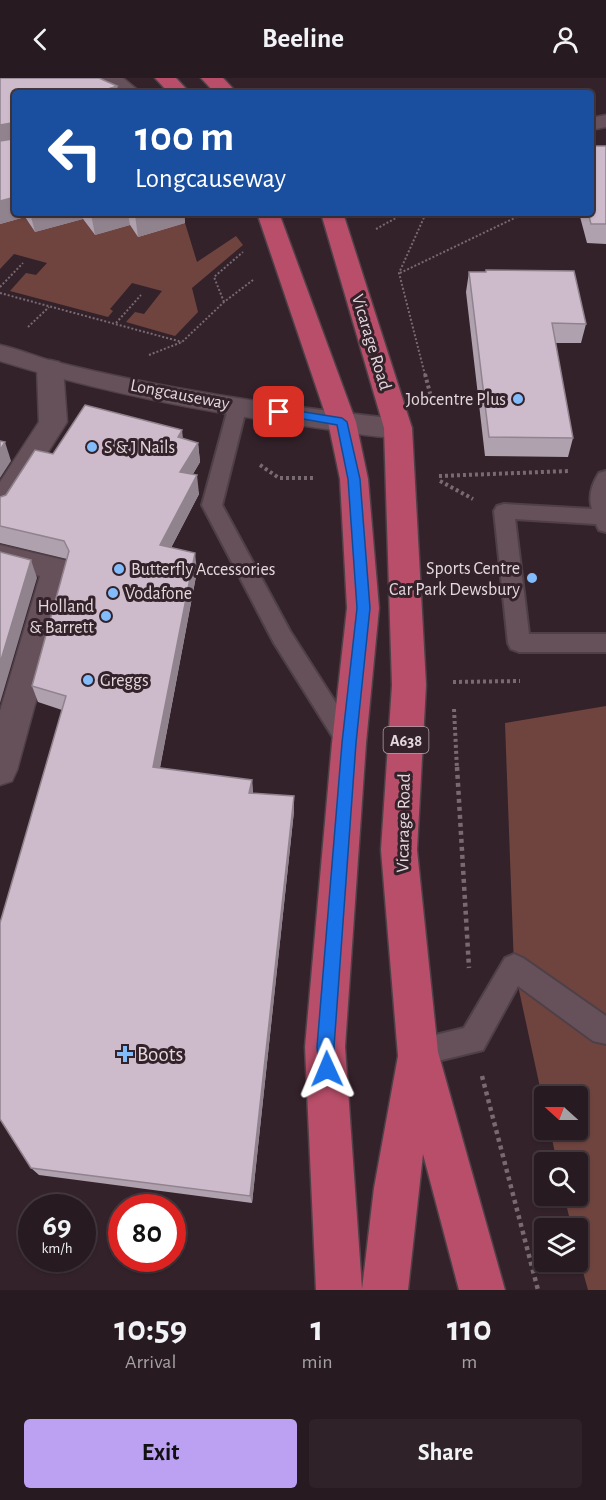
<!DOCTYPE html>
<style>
body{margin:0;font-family:"Alegreya Sans",sans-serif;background:#2f2329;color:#f1f3f6;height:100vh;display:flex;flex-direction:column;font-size:22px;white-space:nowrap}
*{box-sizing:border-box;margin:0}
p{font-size:20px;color:#a4a1a5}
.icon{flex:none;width:33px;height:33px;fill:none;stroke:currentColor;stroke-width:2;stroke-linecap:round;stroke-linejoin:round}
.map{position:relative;height:1212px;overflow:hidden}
.sheet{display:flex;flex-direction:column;background:#271a20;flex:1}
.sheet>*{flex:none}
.guide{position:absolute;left:12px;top:12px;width:582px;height:126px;border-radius:6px;box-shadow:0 2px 4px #0004,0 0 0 2px #43383e;background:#1a4fa0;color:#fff;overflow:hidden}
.needle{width:39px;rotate:291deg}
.buttons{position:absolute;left:534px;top:1008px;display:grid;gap:12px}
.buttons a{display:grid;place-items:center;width:54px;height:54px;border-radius:6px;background:#271a20;box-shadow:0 2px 4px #0004,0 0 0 2px #43383e;font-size:30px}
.speed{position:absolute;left:18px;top:1116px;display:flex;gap:12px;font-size:30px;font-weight:700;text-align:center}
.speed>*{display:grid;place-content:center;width:78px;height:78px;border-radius:50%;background:#271a20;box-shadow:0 2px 4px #0004,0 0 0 2px #43383e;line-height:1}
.speed small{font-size:15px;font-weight:400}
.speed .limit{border:9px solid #d22;background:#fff;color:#111}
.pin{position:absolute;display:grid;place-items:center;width:51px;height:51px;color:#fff;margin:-26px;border-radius:12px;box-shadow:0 3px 9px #0006}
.me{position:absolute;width:66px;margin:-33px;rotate:359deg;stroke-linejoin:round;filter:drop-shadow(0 0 4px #0008)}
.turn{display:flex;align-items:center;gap:21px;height:126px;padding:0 24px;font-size:27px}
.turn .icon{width:78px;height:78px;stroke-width:2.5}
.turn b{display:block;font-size:42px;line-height:51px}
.eta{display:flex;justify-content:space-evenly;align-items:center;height:102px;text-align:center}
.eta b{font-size:36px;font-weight:700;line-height:42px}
.cta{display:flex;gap:12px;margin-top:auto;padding:12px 24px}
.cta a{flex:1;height:69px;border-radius:6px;background:#bca0f2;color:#111;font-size:24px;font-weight:700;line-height:69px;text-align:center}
.cta a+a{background:#2f2329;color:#f1f3f6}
header{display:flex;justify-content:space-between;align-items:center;height:78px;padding:0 24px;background:#271a20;font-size:27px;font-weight:700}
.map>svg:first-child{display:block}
.green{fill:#6f443f}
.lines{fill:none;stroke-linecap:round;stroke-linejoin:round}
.service-casing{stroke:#4f4048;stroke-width:4}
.pedestrian-casing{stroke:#4f4048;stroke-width:3}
.minor-casing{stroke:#4f4048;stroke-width:3}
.trunk-casing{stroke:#4f4048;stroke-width:3}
.path-far2{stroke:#796971;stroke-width:2;stroke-dasharray:2 2;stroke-linecap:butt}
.path-far1{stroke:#796971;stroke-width:4;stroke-dasharray:3 3;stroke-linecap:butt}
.path{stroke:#796971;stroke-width:4.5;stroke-dasharray:4 4;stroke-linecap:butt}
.service{fill:#66515b;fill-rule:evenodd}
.pedestrian{fill:#66515b;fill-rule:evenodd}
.minor{fill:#66515b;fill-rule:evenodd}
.trunk{fill:#b84e6a;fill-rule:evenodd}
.wall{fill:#b0a1af}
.shaded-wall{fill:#90838e}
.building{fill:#cdbbcb;stroke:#90838e;stroke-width:1.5}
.route{fill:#1a73e8;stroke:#114b97;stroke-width:1.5}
.poi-dot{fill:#83bcfb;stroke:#34222b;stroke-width:2}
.labels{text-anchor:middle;stroke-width:6;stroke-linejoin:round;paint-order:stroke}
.shield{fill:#34222b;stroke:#afa1a8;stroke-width:1.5}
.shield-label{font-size:16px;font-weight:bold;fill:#e4d8dd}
.street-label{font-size:18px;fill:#e4d8dd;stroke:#34222b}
.poi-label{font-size:18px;fill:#e4d8dd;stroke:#34222b;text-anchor:start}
.near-poi-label{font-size:21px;fill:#e4d8dd;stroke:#34222b;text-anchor:start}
</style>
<header><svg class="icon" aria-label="back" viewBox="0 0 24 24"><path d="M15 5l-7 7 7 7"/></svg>Beeline<svg class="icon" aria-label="person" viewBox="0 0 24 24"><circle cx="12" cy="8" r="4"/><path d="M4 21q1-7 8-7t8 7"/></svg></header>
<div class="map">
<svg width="606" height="1212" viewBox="0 0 606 1212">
<rect width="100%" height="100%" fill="#34222b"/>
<g class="green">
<path d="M25,139L35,154L83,141L95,157L130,147L138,158L185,145L197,184L236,158L243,167L192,210L198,234L175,258L126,244L135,234L144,236L162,213L132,205L110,231L113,233L108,239L10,213L26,195L36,197L47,185L14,176L0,191V145Z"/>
<path d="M606,628V1212H588L578,1176V1150H572L564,1118H578V1084H557L550,1052H578V1018H544V1028L514,889L505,645Z"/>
</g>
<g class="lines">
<defs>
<g id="service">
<path d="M238,321L244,323L247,327L222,427L290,553L357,658L361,665L357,672L349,675L341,672L274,565L202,427L229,327L232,323Z"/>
<path d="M606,393V454L599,452L596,446L515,441L529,556H606V574H519L511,571L508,565L494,433L497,428L504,426L592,431C588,418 592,406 599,395Z"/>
<path d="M514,876L523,880L606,938V966L593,963L518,908L483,972L417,988L407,984L403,974L407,964L464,950L505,880Z"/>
</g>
<g id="pedestrian">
<path d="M50,282L59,284L63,290L67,344L10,434L0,438V404L39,344L37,290L41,284Z"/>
<path d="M0,467L68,483L72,491L17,692L12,703L0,707V633L40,498L0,489Z"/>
</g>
<g id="minor">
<path d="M96,0H123L141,15H119Z"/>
<path d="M606,37V49L591,52V40Z"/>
<path d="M0,267C18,271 35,278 52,283C165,312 282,328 398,341L408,343L412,350L408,357C384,363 351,354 326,351C216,336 106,316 0,283Z"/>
</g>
<g id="trunk">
<path d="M155,0H176L190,15H169Z"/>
<path d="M201,0H223L237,15H215Z"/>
<path d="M257,135H279L356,344L368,401L379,530L366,665L345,969L362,1211L374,1110L398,978L381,772L392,607L384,350L321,135H343L412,350L426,607L417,772L438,974L505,1212H459L423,1076L408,1212H316L305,969L332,665L347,530L340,401L328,344Z"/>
</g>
</defs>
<use href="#service" class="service-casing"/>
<use href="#pedestrian" class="pedestrian-casing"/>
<use href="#minor" class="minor-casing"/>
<use href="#trunk" class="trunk-casing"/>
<g class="path-far2">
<path d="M376,151L405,135"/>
<path d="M400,195L525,135"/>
<path d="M0,209L23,185"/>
<path d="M0,215L182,264"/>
<path d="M224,224L214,199L243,174"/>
<path d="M116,245L141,217"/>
<path d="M28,249L49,229"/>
<path d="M149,277L182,264L224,224L253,202"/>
<path d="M425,297L399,195L426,135"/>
</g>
<g class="path-far1">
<path d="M425,296L431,319"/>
<path d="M260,387L279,400H314"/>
<path d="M439,398L569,393"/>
<path d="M440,403L473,421"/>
<path d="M453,604L520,603"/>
<path d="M454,631L457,691"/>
</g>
<g class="path">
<path d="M457,689L469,890"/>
<path d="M482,998L538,1212"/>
</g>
<use href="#service" class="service"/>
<use href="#pedestrian" class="pedestrian"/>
<use href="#minor" class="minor"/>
<use href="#trunk" class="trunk"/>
</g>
<g class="wall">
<path d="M0,0L117,8L118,15H15V135H184L185,145L138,159L130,147L95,157L83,141L35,154L25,139L0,146Z"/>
<path d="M606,68V166L587,165L579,135H591Z"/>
<path d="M486,192L586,246L581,265H555L573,360L568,379L485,378L466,214L469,194H486Z"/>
<path d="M183,361L198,365L200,384L193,396L199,416L171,470L197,493L160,690L252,702L253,716L294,718V733L252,1125L39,1097L31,1090L62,632L38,624L32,608L67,481L0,465V419L6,417L53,376Z"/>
</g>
<g class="shaded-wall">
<path d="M117,8L118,15H96Z"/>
<path d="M12,45L15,60L0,69V47Z"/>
<path d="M15,119V135H24L25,139L0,146V123Z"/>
<path d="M30,135H82L83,141L35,154Z"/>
<path d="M95,135H128L130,147L95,157L91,136Z"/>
<path d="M143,135H184L185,145L138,159L135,137Z"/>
<path d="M182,352L184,370L178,359Z"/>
<path d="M5,364L11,383L0,400V372Z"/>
<path d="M198,365L200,384L183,413L180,394Z"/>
<path d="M197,397L199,416L163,485L160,467Z"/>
<path d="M195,475L197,493L157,705L153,689Z"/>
<path d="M31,482L37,500L0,625V585Z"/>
<path d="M252,702L253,717L249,715Z"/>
<path d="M294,718V733L252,1125L250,1118Z"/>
</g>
<g class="building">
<path d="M0,0H99L117,8L96,15H15V119L0,123V63L12,61V45L0,47Z"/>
<path d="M591,68H606V146H591L588,135H591Z"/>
<path d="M486,192L574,193L586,246L552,245L573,360L489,359L469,194H486Z"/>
<path d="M85,327L182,352L178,359L198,365L180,394L197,397L160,467L195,475L153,689L252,702L249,715L294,718L250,1118L31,1090L0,1041V845L66,618L32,608L69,473L64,463L0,448V419L6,417L35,372L53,376Z"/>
<path d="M0,363L5,364L0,372Z"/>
<path d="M0,474L31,482L0,585Z"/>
</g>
<path class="route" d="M279,330L342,340L347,344L360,401L370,530L356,665L334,969L335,991L333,997L327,1000L320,997L317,969L342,665L357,530L348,401L337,347L275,336V331Z"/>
<g class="poi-dot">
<circle cx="518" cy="321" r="6"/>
<circle cx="92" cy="369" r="6"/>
<circle cx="119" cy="491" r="6"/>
<circle cx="532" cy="500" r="6"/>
<circle cx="113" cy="515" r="6"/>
<circle cx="106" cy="538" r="6"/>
<circle cx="88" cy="602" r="6"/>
<path d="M122 967h6v6h6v6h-6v6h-6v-6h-6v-6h6z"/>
</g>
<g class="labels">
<rect class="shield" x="383.5" y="649" width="45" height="26" rx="4.5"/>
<g class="shield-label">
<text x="406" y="668">A638</text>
</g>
<g class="street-label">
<text transform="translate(372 264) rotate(73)" y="6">Vicarage Road</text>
<text transform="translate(180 316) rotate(11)" y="6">Longcauseway</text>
<text transform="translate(403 745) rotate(-89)" y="6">Vicarage Road</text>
</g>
<g class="poi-label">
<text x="506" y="327" text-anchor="end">Jobcentre Plus</text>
<text x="104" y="375">S &amp; J Nails</text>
<text x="520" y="496" text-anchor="end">Sports Centre<tspan x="520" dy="21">Car Park Dewsbury</tspan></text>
<text x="131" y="497">Butterfly Accessories</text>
<text x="125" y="521">Vodafone</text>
<text x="94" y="534" text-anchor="end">Holland<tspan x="94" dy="21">&amp; Barrett</tspan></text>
<text x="100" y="608">Greggs</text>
</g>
<g class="near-poi-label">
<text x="137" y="983">Boots</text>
</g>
</g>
</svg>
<div class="buttons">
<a><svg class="needle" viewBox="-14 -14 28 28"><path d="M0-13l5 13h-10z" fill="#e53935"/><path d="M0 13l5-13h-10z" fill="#a4a1a5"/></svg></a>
<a><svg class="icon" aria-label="search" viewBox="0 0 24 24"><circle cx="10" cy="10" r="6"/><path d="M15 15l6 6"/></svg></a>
<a><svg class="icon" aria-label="layers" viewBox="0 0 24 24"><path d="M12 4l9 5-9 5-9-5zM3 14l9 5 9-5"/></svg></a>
</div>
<div class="speed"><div>69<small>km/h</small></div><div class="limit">80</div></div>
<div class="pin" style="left:279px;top:334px;background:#d93025"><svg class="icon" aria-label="arrive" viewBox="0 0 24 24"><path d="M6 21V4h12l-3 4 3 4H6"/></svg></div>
<svg class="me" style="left:327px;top:991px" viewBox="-20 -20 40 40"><path d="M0-17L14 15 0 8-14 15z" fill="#1a73e8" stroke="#fff" stroke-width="4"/></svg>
<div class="guide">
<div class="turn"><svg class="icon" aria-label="left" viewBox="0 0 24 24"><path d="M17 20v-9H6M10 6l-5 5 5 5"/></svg><div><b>100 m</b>Longcauseway</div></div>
</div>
</div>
<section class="sheet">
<div class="eta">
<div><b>10:59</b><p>Arrival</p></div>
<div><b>1</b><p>min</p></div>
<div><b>110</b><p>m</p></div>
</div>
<div class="cta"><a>Exit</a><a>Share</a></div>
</section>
